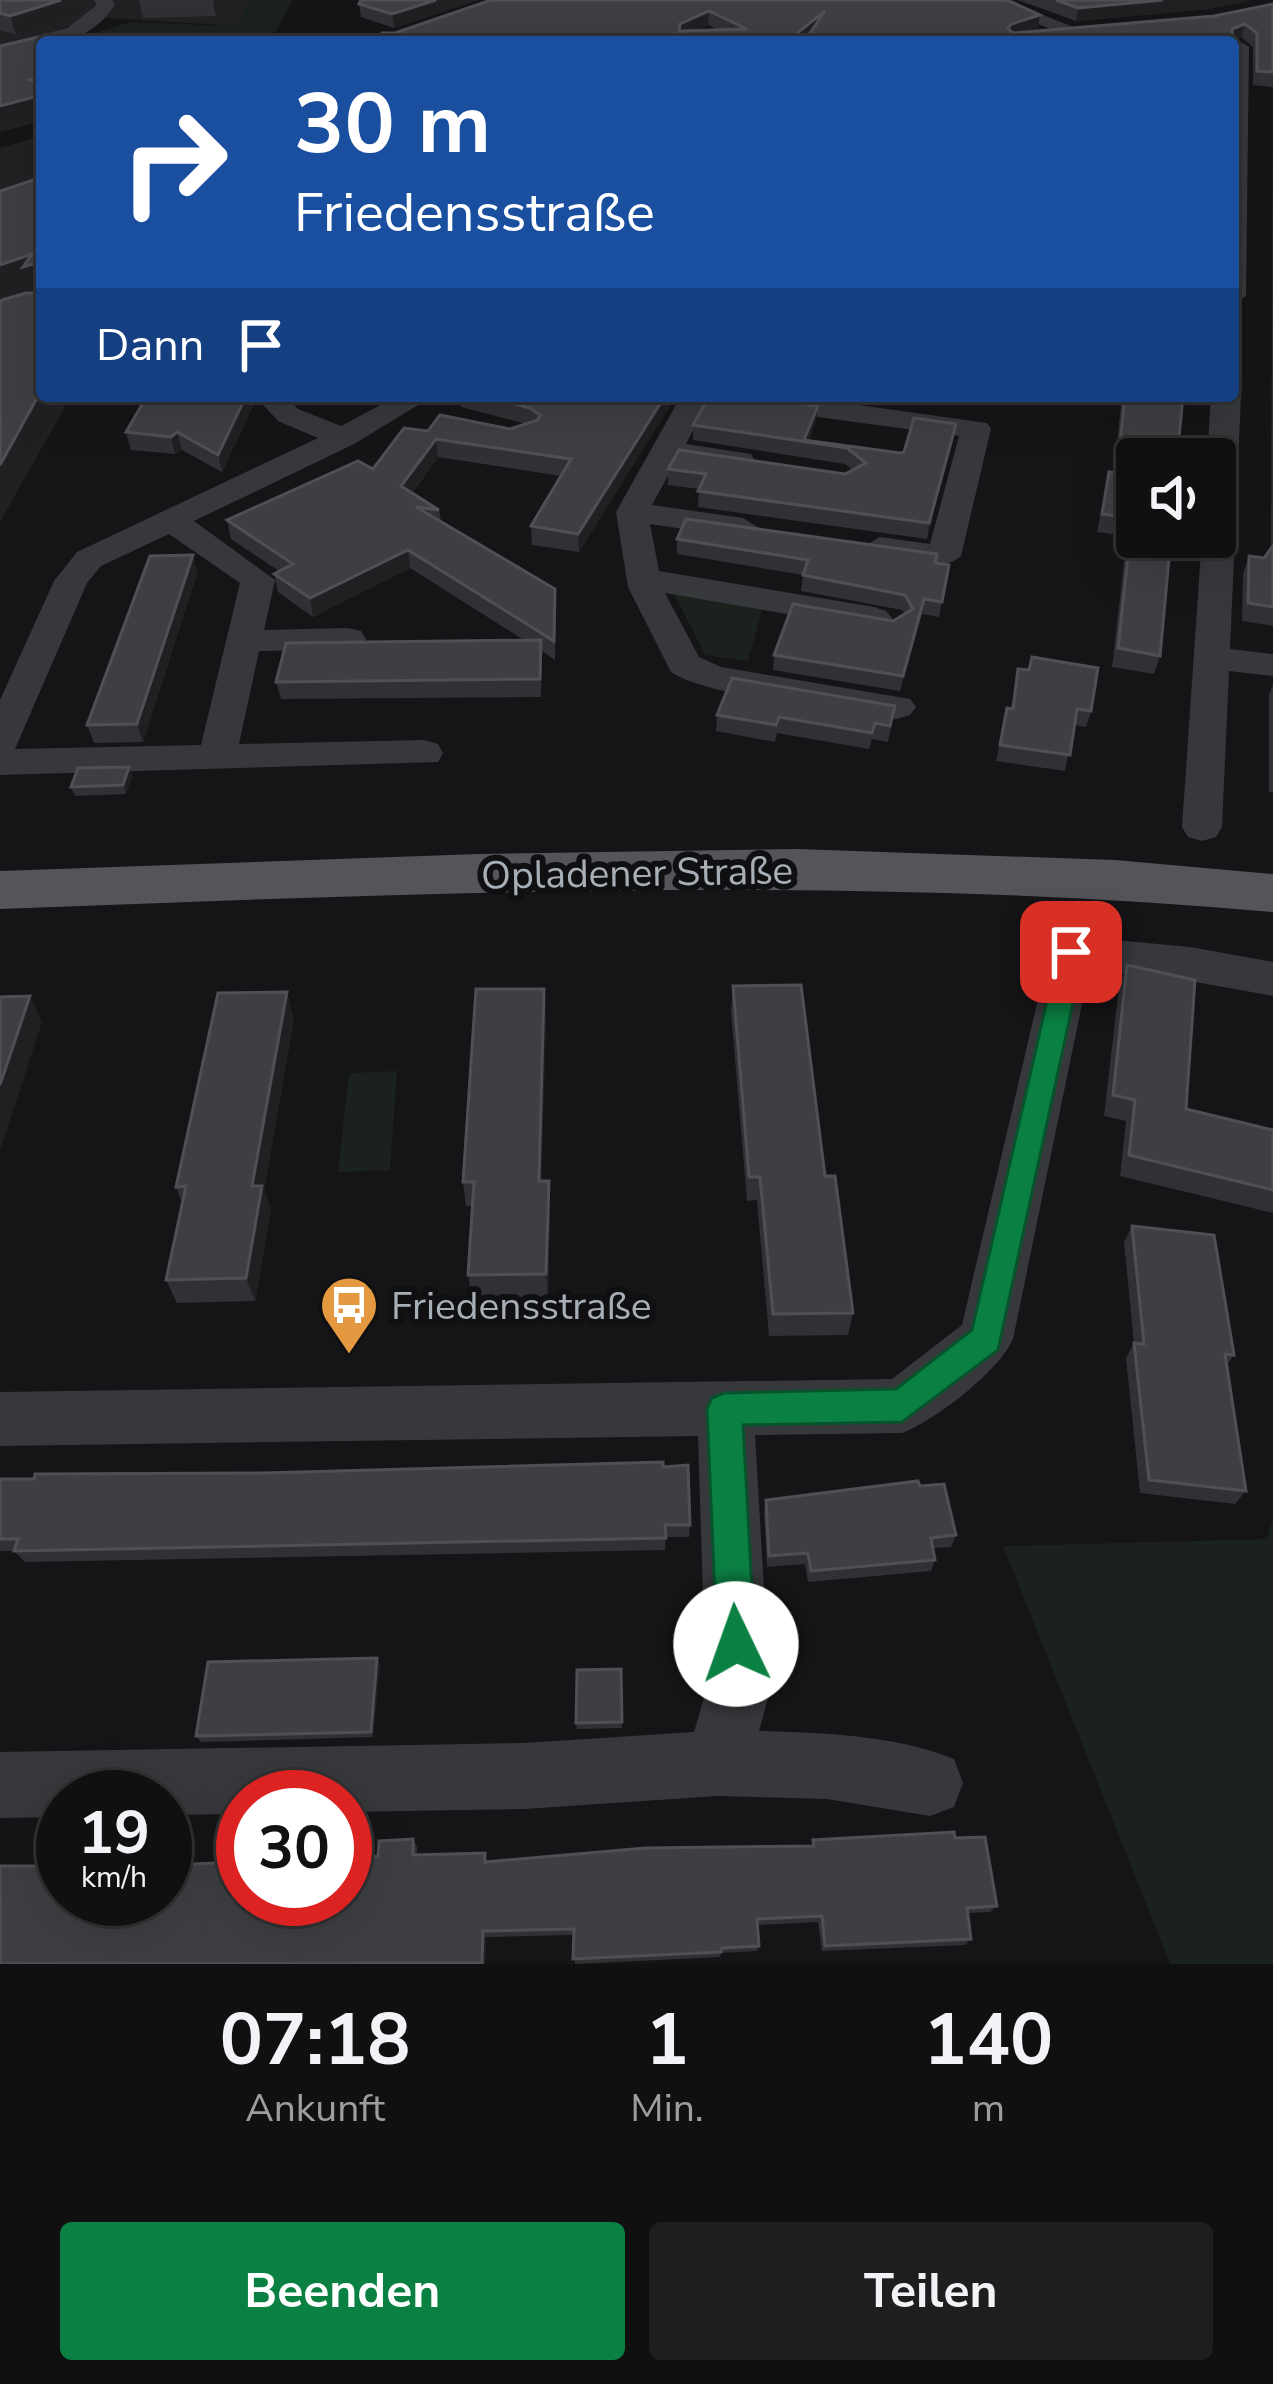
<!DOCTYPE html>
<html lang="de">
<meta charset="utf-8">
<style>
body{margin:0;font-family:"Nunito Sans",sans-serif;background:#1e1e1f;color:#f1f3f6;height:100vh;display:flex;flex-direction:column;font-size:45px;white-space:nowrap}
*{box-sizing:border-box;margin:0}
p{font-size:39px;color:#9c9d9f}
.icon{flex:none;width:66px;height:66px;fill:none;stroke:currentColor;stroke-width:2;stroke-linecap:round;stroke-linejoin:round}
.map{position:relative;height:1964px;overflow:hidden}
.panel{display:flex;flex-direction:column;background:#101011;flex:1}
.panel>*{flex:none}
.top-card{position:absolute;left:36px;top:36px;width:1203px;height:366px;border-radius:12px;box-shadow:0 12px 48px #0002,0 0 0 3px #303031;background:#1a4fa0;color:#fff;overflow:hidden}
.controls{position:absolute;left:1116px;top:438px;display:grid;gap:24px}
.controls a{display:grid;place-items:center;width:120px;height:120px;border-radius:12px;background:#101011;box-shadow:0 12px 48px #0002,0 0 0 3px #303031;font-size:60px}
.speed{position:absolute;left:36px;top:1770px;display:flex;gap:24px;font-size:60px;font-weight:700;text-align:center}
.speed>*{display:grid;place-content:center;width:156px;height:156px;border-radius:50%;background:#101011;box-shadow:0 12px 48px #0002,0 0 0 3px #303031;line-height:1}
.speed small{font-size:30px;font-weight:400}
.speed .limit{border:18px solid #d22;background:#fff;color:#111}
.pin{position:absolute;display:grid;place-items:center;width:102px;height:102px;color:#fff;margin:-51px;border-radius:24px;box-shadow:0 6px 18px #0006}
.me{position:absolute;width:132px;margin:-66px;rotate:357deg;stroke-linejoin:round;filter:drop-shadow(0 0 9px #0008)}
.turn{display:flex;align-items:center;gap:42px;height:252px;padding:0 60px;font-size:54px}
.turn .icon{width:156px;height:156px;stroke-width:2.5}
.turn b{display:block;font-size:84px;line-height:102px}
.then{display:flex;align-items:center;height:114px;padding:0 60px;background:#0003;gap:24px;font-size:45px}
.eta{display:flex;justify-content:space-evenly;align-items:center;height:204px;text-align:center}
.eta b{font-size:72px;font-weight:700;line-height:84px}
.action{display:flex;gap:24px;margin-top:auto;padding:24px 60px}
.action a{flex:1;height:138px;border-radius:12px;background:#0b8043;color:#fff;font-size:48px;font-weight:700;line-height:138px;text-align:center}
.action a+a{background:#1e1e1f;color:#f1f3f6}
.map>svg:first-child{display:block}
.built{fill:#212124}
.green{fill:#1b211c}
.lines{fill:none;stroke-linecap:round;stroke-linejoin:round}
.minor{fill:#36383b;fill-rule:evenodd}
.major{fill:#53555a;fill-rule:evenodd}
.wall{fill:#313135;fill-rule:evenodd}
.shaded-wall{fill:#202023}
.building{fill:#3e3f43;stroke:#4e5055;stroke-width:3;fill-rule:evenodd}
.route{fill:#0b8043;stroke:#07532c;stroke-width:3}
.labels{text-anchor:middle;stroke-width:12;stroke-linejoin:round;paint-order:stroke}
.street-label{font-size:39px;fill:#a8aeb6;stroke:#101012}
.poi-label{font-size:39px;fill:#a8aeb6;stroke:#101012;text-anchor:start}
</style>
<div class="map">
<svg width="1273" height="1964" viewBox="0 0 1273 1964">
<rect width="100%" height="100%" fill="#151517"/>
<g class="built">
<path d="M0,0H251L236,26L91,17L61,29L93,42H42V121L0,132Z"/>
<path d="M42,136V396H71L0,522V148Z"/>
</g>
<g class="green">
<path d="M251,0H293L270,42H93L82,37L131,22L236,26Z"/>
<path d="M673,592L763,606L748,661L705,655Z"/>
<path d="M397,1071L390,1170L338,1172L349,1073Z"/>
<path d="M1273,1517V1964H1170L1003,1546L1267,1539Z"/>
</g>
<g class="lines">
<g class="minor">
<path d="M94,0H112L115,5C96,32 75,42 42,42V48L0,58V46L67,28L97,5Z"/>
<path d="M979,0H1005L1078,29L1061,33Z"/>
<path d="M1239,41L1249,47L1246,296L1233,304V43Z"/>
<path d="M1233,389L1241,396L1230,649L1273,654V676L1229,671L1222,827L1216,837L1202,841L1188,837L1182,827L1202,537H1215V459H1207L1211,396H1233Z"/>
<path d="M255,396H286L298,409L341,426L397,396H433L354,444L194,521L275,580L264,630L348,628L361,631L366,639L361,647L348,650L259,651L239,744L424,740L438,744L443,753L438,762L0,775V700L54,581L77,552L318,438L278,421ZM169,534L240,583L201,745L15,749L87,583L101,566Z"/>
<path d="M681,396H711L686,444L751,454L755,461L740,470L676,461L652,505L743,518L759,528L743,538L650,524L659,571L874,607L886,611L892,618L886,625L874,629L665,593L699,657L721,667L910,699L916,707L910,715L897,719C847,710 707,697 671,672L628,587L616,512Z"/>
<path d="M714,396H795L987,423L991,429L961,556C945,574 879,564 863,547L880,537L930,544L959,436L729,405Z"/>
<path d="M1071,936L1190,947L1273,962V996L1190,981L1089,970L1013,1339C999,1371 936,1420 902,1433L755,1435L770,1691L759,1731C823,1733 894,1735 954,1759L963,1783L954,1807L930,1816L827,1799L718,1796L524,1809L345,1812V1797H243V1814L165,1815V1797H63V1817L0,1818V1752L524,1743L694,1732L706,1691L698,1436L0,1446V1392L892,1379L962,1325L1049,952L1055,940Z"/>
</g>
<path class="major" d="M797,849L1115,860L1273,874V912C847,874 427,893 0,909V871L478,854Z"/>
</g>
<g class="wall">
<path d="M0,0L75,16L16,35L0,30Z"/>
<path d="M139,0H225L220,11H215L216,16L143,18Z"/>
<path d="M478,0L394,28L361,17L359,4Z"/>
<path d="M491,0L1040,15L1038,28L1028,31L1214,16L1273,4V87L1253,85V47L1241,37L1232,41L806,39L395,33ZM708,25L719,30L696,31Z"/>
<path d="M1018,0H1251L1209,9L1076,21Z"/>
<path d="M1273,118V626L1242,621L1243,574L1249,556L1264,558L1271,549Z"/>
<path d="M460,396H676L579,552L532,545L531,526L561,476L438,457L412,493L439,510L441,522L555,589V660L542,651L541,697L281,699L276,682L524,640L410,568L313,617L278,592L274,574L279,571L231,539L227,520L373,469L428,431L510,429L526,424L461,407Z"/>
<path d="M1122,396H1183L1160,656L1154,674L1112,667L1127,536L1097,532L1109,472H1114Z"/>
<path d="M255,402L222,472L182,450L175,454L131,450L126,432Z"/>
<path d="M816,421L809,440L900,453L956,424L927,539L698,507L699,489L668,485V469L845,474L853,470L845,464L693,440V425Z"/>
<path d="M677,539L935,563L949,565L939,617L922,614L900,691L773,670L774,655L893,621L905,614L902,610L801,591L803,575L677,554Z"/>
<path d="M193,555L197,573L143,742L94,743L87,725Z"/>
<path d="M1018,669L1091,711L1086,727L1074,725L1065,771L996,761L1007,708H1011Z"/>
<path d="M1273,685V793L1269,792V695Z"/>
<path d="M717,715L892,723L888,742L872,739L869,749L777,733L775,742L716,731Z"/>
<path d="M129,767L132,776L126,794L75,796L71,787Z"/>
<path d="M1127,965L1186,1109L1273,1130V1213L1120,1176L1126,1121L1104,1116L1119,987Z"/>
<path d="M733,986L825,1176L853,1313L848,1335L769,1336L757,1200L747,1201L731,1011Z"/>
<path d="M544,989L546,1014L541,1181H549L550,1205L548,1297L472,1298L468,1275L472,1206H466L463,1182Z"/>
<path d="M294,1018L264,1190L271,1209L255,1301L177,1303L166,1280L182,1202L176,1187Z"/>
<path d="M1132,1226L1234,1355L1226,1366L1246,1491L1235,1504L1140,1493L1126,1358L1134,1343L1124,1242Z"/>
<path d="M663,1467L690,1525L689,1537H666L665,1550L25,1562L14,1551H0V1479Z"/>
<path d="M920,1486L956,1535L951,1547L933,1548L935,1560L931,1571L808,1582L805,1564L767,1567L764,1512L766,1500Z"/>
<path d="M380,1664L373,1737L201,1742L196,1736Z"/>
<path d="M621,1669L622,1728L577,1729L576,1723Z"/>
<path d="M955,1838L997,1906L990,1912L967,1913L971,1939L965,1945L822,1951L818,1922L757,1925L759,1946L757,1951L721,1953L720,1957L575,1964L573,1935L486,1937L485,1964H0L243,1899L378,1856L413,1839L417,1847V1855L488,1861L811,1846L813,1840Z"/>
</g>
<g class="shaded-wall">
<path d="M61,0H90L75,16L16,35L10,16Z"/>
<path d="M213,0H225L220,11H215Z"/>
<path d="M436,0H478L394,28L392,14Z"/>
<path d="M1163,0H1251L1209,9L1076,21L1078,8Z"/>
<path d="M709,11L708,25L680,38V24Z"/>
<path d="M825,11L824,25L802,42H786Z"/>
<path d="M1040,15L1038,28L1009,38L1008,29L1011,24Z"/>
<path d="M1245,24L1241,37L1231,42L1232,29Z"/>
<path d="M42,77V115L3,126L0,106L30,80Z"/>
<path d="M32,254L42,261V290L31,294L28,284L0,295V265Z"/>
<path d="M42,389V396H62L0,512V465Z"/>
<path d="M246,396H254L255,402L222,472L218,455Z"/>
<path d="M665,396H676L579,552L578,534Z"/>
<path d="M818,406L816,421L808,442L804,441Z"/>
<path d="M956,424L953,440L927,539L929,523Z"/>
<path d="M177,432L182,450L175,454L171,437Z"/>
<path d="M436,439L438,457L403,504L401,486Z"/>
<path d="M408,550L410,568L313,617L310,598Z"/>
<path d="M193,555L197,573L143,742L137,724Z"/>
<path d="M924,599L922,614L900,691L903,676Z"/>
<path d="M129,767L132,776L126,794L123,785Z"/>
<path d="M544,989L546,1014L541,1205L539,1181Z"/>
<path d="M287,992L294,1018L264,1190L271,1209L255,1301L246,1278L252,1186Z"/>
<path d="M30,996L42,1022L0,1151V1085Z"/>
<path d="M549,1181L550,1205L548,1297L546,1274Z"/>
<path d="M377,1658L380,1664L373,1737L371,1732Z"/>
<path d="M483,1931L486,1937L485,1964L482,1963Z"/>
</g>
<g class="building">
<path d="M0,0H61L10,16L0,13Z"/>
<path d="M361,0H436L392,14L359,4Z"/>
<path d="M491,0H1007L1040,15L1011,24L1008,29L1013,33L1214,16L1273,4V72L1257,71V33L1245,24L1232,29V42H804L825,11L786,42H377L382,33H395ZM709,11L747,29L679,31L680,24Z"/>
<path d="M1056,0H1163L1078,8Z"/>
<path d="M38,37L50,42H42V77L30,80L42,86V95L0,106V46Z"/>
<path d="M42,177V261L23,267L32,254L0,265V191Z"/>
<path d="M26,293H42V389L0,465V303L2,300Z"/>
<path d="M147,396H246L218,455L177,432L171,437L126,432Z"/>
<path d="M485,396H665L578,534L531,526L571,459L436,439L401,486L439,510L416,507L555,589L554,641L408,550L310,598L274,574L293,564L227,520L358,461L373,469L404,428L428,431L440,415L510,429L538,420L540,415L530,408Z"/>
<path d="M709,396H746L818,406L804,440L900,453L904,452L914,418L956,424L929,523L698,491L706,474L668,469L679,450L845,474L866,463L847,448L693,425Z"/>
<path d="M1125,396H1183L1177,459H1137V537H1171L1160,656L1118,648L1132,518L1102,514L1109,472L1117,473Z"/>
<path d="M686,519L937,554L935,563L949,565L942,602L924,599L903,676L774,655L793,604L893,621L913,609L905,595L803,575L808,560L677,539Z"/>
<path d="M1273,546V607L1248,603L1249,556L1264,558Z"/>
<path d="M193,555L137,724L87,725L150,556Z"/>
<path d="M541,640L540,679L276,682L286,643Z"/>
<path d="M1032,657L1098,668L1091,711L1077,709L1070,755L1000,745L1007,708L1013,709L1018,669L1029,670Z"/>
<path d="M732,678L895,706L890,726L875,723L872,733L779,717L776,725L717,715Z"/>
<path d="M129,767L123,785L71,787L78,768Z"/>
<path d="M1127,965L1195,980L1186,1109L1273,1130V1190L1129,1155L1135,1100L1113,1095Z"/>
<path d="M801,985L825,1176H835L853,1313L773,1314L760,1177H749L733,986Z"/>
<path d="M476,989H544L539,1181H549L546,1274L468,1275L474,1182H463Z"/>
<path d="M287,992L252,1186H262L246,1278L166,1280L186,1186L176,1187L218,993Z"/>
<path d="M30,996L0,1085V997Z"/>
<path d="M1132,1226L1214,1235L1234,1355L1225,1354L1246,1491L1149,1480L1134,1343L1144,1344Z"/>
<path d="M663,1462V1467L688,1465L690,1525H665L666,1538L14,1551L18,1539H0V1479H34L35,1474L263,1473Z"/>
<path d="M918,1481L920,1486L944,1484L956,1535L931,1538L935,1560L811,1571L808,1553L769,1556L766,1500Z"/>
<path d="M377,1658L371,1732L196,1736L208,1662Z"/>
<path d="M621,1669L622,1722L576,1723L577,1670Z"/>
<path d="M954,1832L955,1838L985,1837L997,1906L967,1908L971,1939L825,1946L822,1916L757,1919L759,1946L722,1948L721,1952L573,1959L574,1929L483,1931L482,1963L0,1964V1866H63V1899H165V1865L243,1862V1899H345V1859L378,1856L379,1841L413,1839V1855L485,1853V1862L645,1848L814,1846L813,1840Z"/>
</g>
<path class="route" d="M1071,942L1084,952L998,1350L902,1422L743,1425L755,1644L749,1657L736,1663L722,1657L717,1644L707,1409L712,1398L724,1393L896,1389L972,1330L1058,952Z"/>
<defs>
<symbol id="bus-pin" viewBox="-11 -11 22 30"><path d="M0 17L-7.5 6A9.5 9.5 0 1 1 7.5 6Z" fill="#e49940" stroke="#101012"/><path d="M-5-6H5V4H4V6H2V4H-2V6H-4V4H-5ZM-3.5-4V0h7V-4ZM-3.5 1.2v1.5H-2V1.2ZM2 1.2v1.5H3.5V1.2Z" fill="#fff"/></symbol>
</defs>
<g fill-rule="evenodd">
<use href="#bus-pin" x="316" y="1272" width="66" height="90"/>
</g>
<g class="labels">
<g class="street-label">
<text transform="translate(637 872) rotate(-1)" y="14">Opladener Straße</text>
</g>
<g class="poi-label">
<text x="391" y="1319">Friedensstraße</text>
</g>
</g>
</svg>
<div class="controls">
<a><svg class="icon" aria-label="sound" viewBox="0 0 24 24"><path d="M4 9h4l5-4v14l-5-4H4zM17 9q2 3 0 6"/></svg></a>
</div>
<div class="speed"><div>19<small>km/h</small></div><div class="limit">30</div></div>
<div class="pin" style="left:1071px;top:952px;background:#d93025"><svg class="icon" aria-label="arrive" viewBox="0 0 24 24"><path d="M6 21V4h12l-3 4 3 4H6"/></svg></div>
<svg class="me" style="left:736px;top:1644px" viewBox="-20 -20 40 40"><circle r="19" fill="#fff"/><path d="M0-13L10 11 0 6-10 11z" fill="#0b8043"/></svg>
<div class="top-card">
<div class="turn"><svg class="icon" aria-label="right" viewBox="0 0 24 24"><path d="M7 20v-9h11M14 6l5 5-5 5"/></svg><div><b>30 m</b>Friedensstraße</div></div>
<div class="then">Dann<svg class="icon" aria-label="arrive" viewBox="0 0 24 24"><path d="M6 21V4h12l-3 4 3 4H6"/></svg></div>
</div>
</div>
<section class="panel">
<div class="eta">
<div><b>07:18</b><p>Ankunft</p></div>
<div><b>1</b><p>Min.</p></div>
<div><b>140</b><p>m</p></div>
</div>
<div class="action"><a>Beenden</a><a>Teilen</a></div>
</section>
